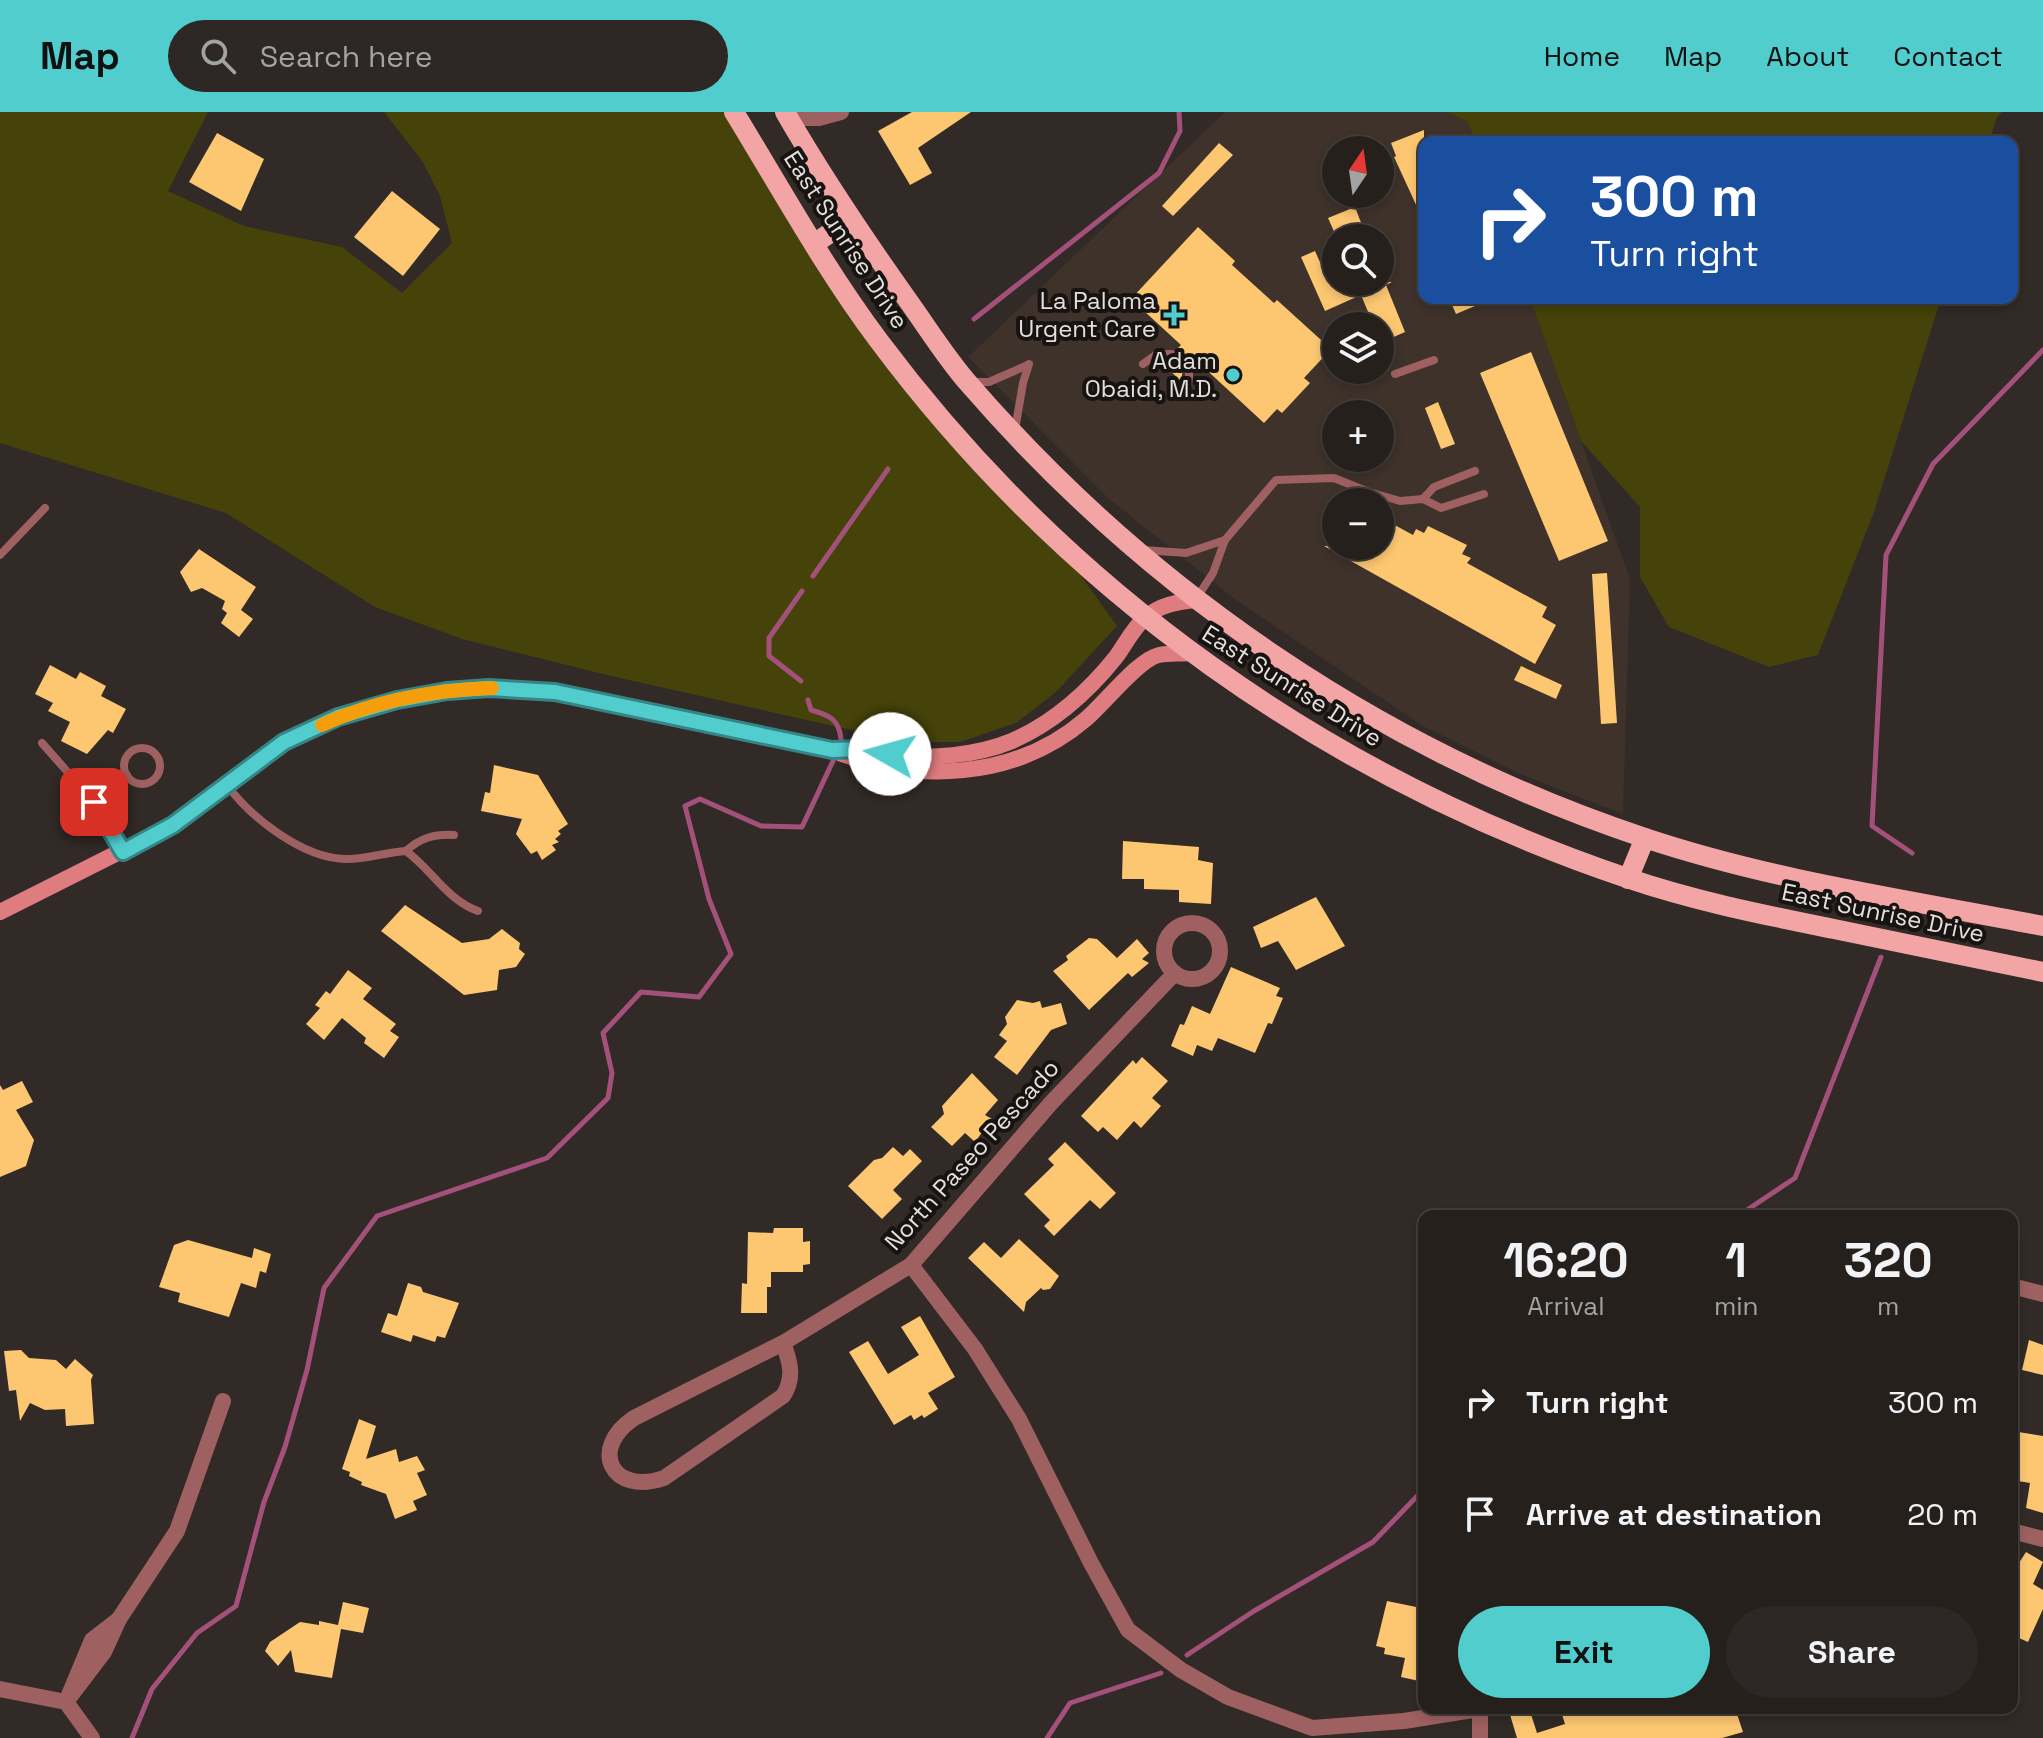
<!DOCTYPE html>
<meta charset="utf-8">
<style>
body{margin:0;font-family:"Space Grotesk",sans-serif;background:#2d2825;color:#f1f3f6;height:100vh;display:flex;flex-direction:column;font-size:30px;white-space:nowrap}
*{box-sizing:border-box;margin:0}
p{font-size:26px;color:#a3a3a3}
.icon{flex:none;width:44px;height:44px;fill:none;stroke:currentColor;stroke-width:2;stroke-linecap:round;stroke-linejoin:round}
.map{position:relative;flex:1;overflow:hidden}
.drawer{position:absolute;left:1418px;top:1098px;width:600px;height:504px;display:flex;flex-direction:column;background:#25201c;border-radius:16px;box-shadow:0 4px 12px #0003,0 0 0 2px #423e3b}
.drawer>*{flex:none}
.top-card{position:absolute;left:1418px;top:24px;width:600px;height:168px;border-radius:16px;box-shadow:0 4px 12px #0003,0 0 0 2px #423e3b;background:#1a4fa0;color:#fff;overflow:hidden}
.needle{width:52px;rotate:13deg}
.fabs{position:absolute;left:1322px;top:24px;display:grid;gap:16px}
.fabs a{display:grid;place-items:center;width:72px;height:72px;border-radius:50%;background:#25201c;box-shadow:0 4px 12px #0003,0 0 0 2px #423e3b;font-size:40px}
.pin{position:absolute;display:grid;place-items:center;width:68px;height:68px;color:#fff;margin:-34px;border-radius:16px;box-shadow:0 4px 12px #0006}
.me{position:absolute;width:88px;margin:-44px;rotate:277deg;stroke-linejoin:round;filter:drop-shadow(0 0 6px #0008)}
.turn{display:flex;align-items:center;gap:28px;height:168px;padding:0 40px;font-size:36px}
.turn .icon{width:104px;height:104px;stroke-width:2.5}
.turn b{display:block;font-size:56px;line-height:68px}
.eta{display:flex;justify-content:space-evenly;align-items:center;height:136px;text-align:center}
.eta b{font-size:48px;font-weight:800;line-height:56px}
.primary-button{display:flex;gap:16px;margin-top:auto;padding:16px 40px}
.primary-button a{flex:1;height:92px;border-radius:48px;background:#52cdce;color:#111;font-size:32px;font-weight:800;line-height:92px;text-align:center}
.primary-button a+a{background:#2d2825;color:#f1f3f6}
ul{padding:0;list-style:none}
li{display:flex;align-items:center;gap:24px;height:112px;padding:0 40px}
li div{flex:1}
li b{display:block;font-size:30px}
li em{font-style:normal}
header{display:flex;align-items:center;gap:48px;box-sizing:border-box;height:112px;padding:0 40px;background:#52cdce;color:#111}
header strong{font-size:38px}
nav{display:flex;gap:44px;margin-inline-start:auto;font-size:28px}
.search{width:560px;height:72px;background:#2d2825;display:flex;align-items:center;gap:20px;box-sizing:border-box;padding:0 28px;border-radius:44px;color:#a3a3a3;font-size:30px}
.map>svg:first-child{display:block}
.built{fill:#3e322b;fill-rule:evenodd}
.green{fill:#454309}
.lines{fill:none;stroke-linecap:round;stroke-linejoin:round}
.stream{stroke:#a3517b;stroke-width:5}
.building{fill:#fdc772}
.lane{stroke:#9e6061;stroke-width:8}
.street{stroke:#9e6061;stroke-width:16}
.secondary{stroke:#df7c7f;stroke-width:16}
.primary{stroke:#f3a5a6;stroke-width:20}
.route-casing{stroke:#358586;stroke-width:20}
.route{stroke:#52cdce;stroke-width:14}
.slow{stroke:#f59e0b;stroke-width:14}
.poi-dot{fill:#52cdce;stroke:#171311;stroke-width:3}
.labels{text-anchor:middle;stroke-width:8;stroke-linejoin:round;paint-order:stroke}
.street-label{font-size:24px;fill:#e4dfdc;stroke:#171311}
.poi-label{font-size:24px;fill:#e4dfdc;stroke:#171311;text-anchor:end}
</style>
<header>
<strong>Map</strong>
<div class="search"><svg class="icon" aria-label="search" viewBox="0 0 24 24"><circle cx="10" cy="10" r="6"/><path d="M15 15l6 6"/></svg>Search here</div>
<nav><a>Home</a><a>Map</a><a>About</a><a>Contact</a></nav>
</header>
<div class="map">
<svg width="2043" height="1626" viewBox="0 0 2043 1626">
<rect width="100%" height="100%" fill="#312a26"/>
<path class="built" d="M1225,0H1448L1468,10L1475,30H1424V186H1530L1630,467L1623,702L1520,662L1423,614L1236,488L1109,387L968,245ZM1336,38H1380V82H1336ZM1336,126H1380V170H1336ZM1336,214H1380V258H1336ZM1336,302H1380V346H1336ZM1336,390H1380V434H1336Z"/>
<g class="green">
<path d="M0,0H208L168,79L244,114L342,135L402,181L452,131L440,84L423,50L384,0H734L878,228L1056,429L1117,514L1056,580L1016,611L960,630H905L611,564L462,527L375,495L226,401L0,331Z"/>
<path d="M1448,0H2002L1997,5L1989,30H1475L1468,10Z"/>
<path d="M1530,186H1941L1874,400L1818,543L1769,555L1669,515L1640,465V395L1581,329Z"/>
</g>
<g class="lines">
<g class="stream">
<path d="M974,207L1159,61L1180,19L1179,0"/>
<path d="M813,464L888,357"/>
<path d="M801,569L769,544V526L802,479"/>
<path d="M808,588L811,598C829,603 839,607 841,627"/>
<path d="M1912,741L1872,714L1886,443L1933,352L2043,238"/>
<path d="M1738,1104L1795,1066L1881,845"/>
<path d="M1187,1543L1254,1499L1373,1430L1424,1377"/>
<path d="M132,1626L152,1577L197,1521L236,1494L264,1390L285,1335L307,1258L324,1176L377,1104L547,1046L608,986L612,961L603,921L641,880L699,885L731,842L709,787L685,694L700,687L761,714L802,715L833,649"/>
<path d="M1047,1626L1070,1591L1161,1561"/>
</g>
</g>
<g class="building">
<path d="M912,0H971L918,36L932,61L910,73L878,19Z"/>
<path d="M1424,18V110L1394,45L1396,44L1391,31Z"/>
<path d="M217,21L264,47L241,99L189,70Z"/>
<path d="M1219,31L1233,43L1173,104L1162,94Z"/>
<path d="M392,79L440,117L403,164L354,125Z"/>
<path d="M1355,95L1367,126H1337L1328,106Z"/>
<path d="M1198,115L1235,149L1232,153L1274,191L1277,188L1331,237L1304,266L1310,271L1282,301L1277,297L1264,311L1199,251L1194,256L1188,254L1183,257L1181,269L1163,252L1178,246L1177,237L1181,233L1131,187Z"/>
<path d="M1315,139L1329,170H1392L1386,173L1405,220L1380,231V214H1374L1361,183L1325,199L1301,145Z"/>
<path d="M1449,186H1494L1456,202Z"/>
<path d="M1531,240L1608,429L1559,449L1480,261Z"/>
<path d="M1438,290L1455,332L1441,337L1425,296Z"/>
<path d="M1380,405L1413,423L1416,417L1424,421L1428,414L1467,433L1462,442L1471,446L1467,451L1547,495L1542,505L1556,513L1535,552L1324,434H1380Z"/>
<path d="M199,437L256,475L241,498L253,507L239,525L221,511L227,501L222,497L225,489L202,476L191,480L180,460Z"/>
<path d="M1607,461L1617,611L1601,612L1592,462Z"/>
<path d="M50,553L76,567L80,560L106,574L101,584L126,597L113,621L108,618L87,642L61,629L70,610L48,599L53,591L35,582Z"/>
<path d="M1521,554L1562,573L1556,587L1514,568Z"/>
<path d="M494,653L538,663L568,712L558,719L561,722L555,727L559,730L552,733L556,738L542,748L537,739L531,742L516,722L522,707L481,699L485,680L490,681Z"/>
<path d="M1123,729L1199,735L1198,748L1213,751L1211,792L1179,790V778L1144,777V767H1122Z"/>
<path d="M1316,785L1345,834L1296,858L1278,829L1261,836L1253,815Z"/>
<path d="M405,793L462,831L489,827L502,817L520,831L519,837L525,842L516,855L499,858L497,878L464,883L381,819Z"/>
<path d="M1089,826L1097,827L1117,846L1137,827L1149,841L1142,847L1149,851L1132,865L1128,861L1089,898L1053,859L1068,848L1066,844Z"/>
<path d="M1231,855L1280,876L1276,884L1283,886L1272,912L1268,911L1255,941L1218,926L1212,939L1197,933L1193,944L1171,934L1180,912L1184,913L1192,894L1210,902Z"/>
<path d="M348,858L372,876L363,887L396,912L390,919L399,925L384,946L364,931L366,926L342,906L324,928L306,912L320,896L315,893L326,879L330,882Z"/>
<path d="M1017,888L1033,891L1040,889L1042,896L1061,891L1067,912L1051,918L1017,963L994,945L1007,929L999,923L1007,912L1005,905Z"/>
<path d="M1142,945L1168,969L1152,986L1161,994L1141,1016L1134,1009L1117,1028L1103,1015L1098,1020L1081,1004L1133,948L1136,952Z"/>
<path d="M972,961L998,988L985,1003L992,1007L975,1030L965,1021L952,1034L931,1015L944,1002L942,994Z"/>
<path d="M22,969L33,990L16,998L34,1028L26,1054L0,1065V973L3,978Z"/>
<path d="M1065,1030L1116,1081L1100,1097L1090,1088L1054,1124L1044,1114L1050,1108L1024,1082L1054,1053L1048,1047Z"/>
<path d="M893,1035L903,1044L910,1037L922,1049L893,1078L902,1087L882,1107L848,1074L874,1048L882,1046Z"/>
<path d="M774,1116H803V1130L810,1129V1152L803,1153V1160H771V1175H767V1201H741L742,1171L747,1172L748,1120L773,1121Z"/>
<path d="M1019,1127L1059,1164L1050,1177L1043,1178L1041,1176L1026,1190L1024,1200L968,1146L984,1130L1001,1146Z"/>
<path d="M188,1128L252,1146L254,1136L271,1142L266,1161L260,1159L256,1176L241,1171L229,1205L178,1190L180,1181L159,1175L174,1133Z"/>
<path d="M408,1171L421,1175L423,1180L459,1191L445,1226L437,1224L435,1230L413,1223L411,1230L381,1220L388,1201L397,1204Z"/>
<path d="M920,1204L955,1265L928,1281L938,1297L924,1306L922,1303L914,1308L911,1303L894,1313L849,1240L868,1229L888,1262L919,1243L901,1215Z"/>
<path d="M2029,1228L2043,1233V1263L2022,1258Z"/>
<path d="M21,1238L29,1246L56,1248L66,1257L75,1247L93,1263L91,1268L94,1312L66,1314L65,1297L45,1298L30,1291L20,1309L16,1278L9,1279L4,1239Z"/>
<path d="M359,1307L376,1314L366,1347L396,1337L399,1350L417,1344L425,1358L417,1361L427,1383L413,1389L417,1398L395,1407L386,1382L361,1373L362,1370L349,1364L350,1360L342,1357Z"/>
<path d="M2012,1319L2043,1324V1401L2026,1396L2030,1371L2018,1369L2020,1359L2012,1357Z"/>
<path d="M2026,1440L2043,1450L2033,1472L2043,1478V1497L2028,1530L2012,1523V1451L2017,1454Z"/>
<path d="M1387,1489L1421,1496L1420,1499L1424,1500V1549L1419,1569L1401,1565L1405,1546L1384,1542L1385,1536L1376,1534Z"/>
<path d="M343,1490L369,1496L363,1521L341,1517L332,1566L295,1560L291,1538L278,1554L265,1539L270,1530L300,1510L319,1513V1509L338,1513Z"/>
<path d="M1508,1596H1529L1537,1621L1565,1612L1560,1596H1580L1583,1603L1604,1596H1735L1743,1620L1722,1626H1517Z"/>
</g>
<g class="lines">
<g class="lane">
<path d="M1143,252L1157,242H1172"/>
<path d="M1395,262L1434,248"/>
<path d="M970,270H989L1028,253"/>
<path d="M1185,281L1189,268V261"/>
<path d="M1015,318L1023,271L1029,252"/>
<path d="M1423,387L1434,375L1475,359"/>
<path d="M1144,438L1186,441L1225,428"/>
<path d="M0,443L45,396"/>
<path d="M1196,487L1213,461L1225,428L1276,368L1334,366L1369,380L1400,389L1423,387L1441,396L1484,382"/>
<path d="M42,631L94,690L123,739"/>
<circle cx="142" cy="654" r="18"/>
<path d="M227,673C251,706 303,746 345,747C364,748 386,740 406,739C432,758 447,788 478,799"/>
<path d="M94,690L127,663"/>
<path d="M406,739C420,726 434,722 454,723"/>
</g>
<g class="street">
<path d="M788,6H819L841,0"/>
<circle cx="1192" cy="839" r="28"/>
<path d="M911,1153L975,1237L1019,1307L1091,1451L1128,1518L1181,1558L1228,1585L1312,1616L1404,1609L1485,1596"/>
<path d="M2012,1174L2043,1182"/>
<path d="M783,1231C790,1249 795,1266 783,1284L664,1366C612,1384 588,1337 634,1306L783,1231L911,1153L1051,991L1175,861"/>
<path d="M2012,1419L2043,1427"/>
<path d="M119,1507L177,1419L223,1289"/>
<path d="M119,1507L104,1540L66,1590L92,1528Z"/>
<path d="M0,1577L66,1590L92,1626"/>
<path d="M1480,1598V1626"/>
</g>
<g class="secondary">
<path d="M837,638C856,637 873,640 892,643C930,647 976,644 1012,629C1053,611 1088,580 1116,545C1125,533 1133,516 1145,506C1159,493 1177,490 1195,488"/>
<path d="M0,800L173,713L284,630L338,605L397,588L447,579L489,576L555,580L832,638C915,672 1015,668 1086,607C1104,592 1139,547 1159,543C1169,541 1180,542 1190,541"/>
</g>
<g class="primary">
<path d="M734,0C781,77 825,157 879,229C1068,482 1328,665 1627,766C1694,789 1765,803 1834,817C1904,831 1973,846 2043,860"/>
<path d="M785,0C823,66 865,128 909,190C929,218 947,247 969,272C1150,481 1383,639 1645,726C1774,769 1910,788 2043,814"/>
<path d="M814,132L850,107"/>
<path d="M1628,767L1645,726"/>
</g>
</g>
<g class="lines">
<defs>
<path id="route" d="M94,690L123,740L173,713L284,630L338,605L397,588L447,579L489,576L555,580L832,638L861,637L890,642"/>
</defs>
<use href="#route" class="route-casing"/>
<use href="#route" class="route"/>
<path class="slow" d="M322,613C374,589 435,578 492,576"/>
</g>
<g class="poi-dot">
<path d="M1170 191h8v8h8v8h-8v8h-8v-8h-8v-8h8z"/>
<circle cx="1233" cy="263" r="8"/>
</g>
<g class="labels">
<g class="street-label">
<text transform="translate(846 128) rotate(57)" y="8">East Sunrise Drive</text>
<text transform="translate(1292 574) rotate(32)" y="8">East Sunrise Drive</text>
<text transform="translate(1883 801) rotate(12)" y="8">East Sunrise Drive</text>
<text transform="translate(972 1043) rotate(-48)" y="8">North Paseo Pescado</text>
</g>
<g class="poi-label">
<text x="1156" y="197">La Paloma<tspan x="1156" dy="28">Urgent Care</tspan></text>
<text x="1217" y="257">Adam<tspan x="1217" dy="28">Obaidi, M.D.</tspan></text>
</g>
</g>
</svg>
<div class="fabs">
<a><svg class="needle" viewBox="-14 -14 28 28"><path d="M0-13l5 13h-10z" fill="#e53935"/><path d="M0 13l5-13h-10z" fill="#a3a3a3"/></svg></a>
<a><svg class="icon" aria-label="search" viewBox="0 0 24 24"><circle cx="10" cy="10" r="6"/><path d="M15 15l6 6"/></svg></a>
<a><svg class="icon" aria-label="layers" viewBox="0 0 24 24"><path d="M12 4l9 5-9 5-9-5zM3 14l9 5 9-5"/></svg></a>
<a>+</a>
<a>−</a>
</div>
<div class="pin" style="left:94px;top:690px;background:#d93025"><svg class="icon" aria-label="arrive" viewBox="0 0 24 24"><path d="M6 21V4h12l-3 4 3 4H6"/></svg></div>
<svg class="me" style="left:890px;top:642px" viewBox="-20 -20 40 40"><circle r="19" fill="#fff"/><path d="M0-13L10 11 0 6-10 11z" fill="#52cdce"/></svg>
<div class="top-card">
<div class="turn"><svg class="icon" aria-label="right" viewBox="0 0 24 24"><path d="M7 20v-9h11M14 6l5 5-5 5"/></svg><div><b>300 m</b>Turn right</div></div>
</div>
<section class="drawer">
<div class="eta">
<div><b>16:20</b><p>Arrival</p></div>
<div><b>1</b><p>min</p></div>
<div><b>320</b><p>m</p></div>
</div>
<ul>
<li><svg class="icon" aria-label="right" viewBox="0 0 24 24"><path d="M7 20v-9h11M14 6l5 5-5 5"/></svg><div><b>Turn right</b></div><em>300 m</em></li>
<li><svg class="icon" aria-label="arrive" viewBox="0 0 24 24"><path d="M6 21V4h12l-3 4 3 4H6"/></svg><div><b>Arrive at destination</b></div><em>20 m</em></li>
</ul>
<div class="primary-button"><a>Exit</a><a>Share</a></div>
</section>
</div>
